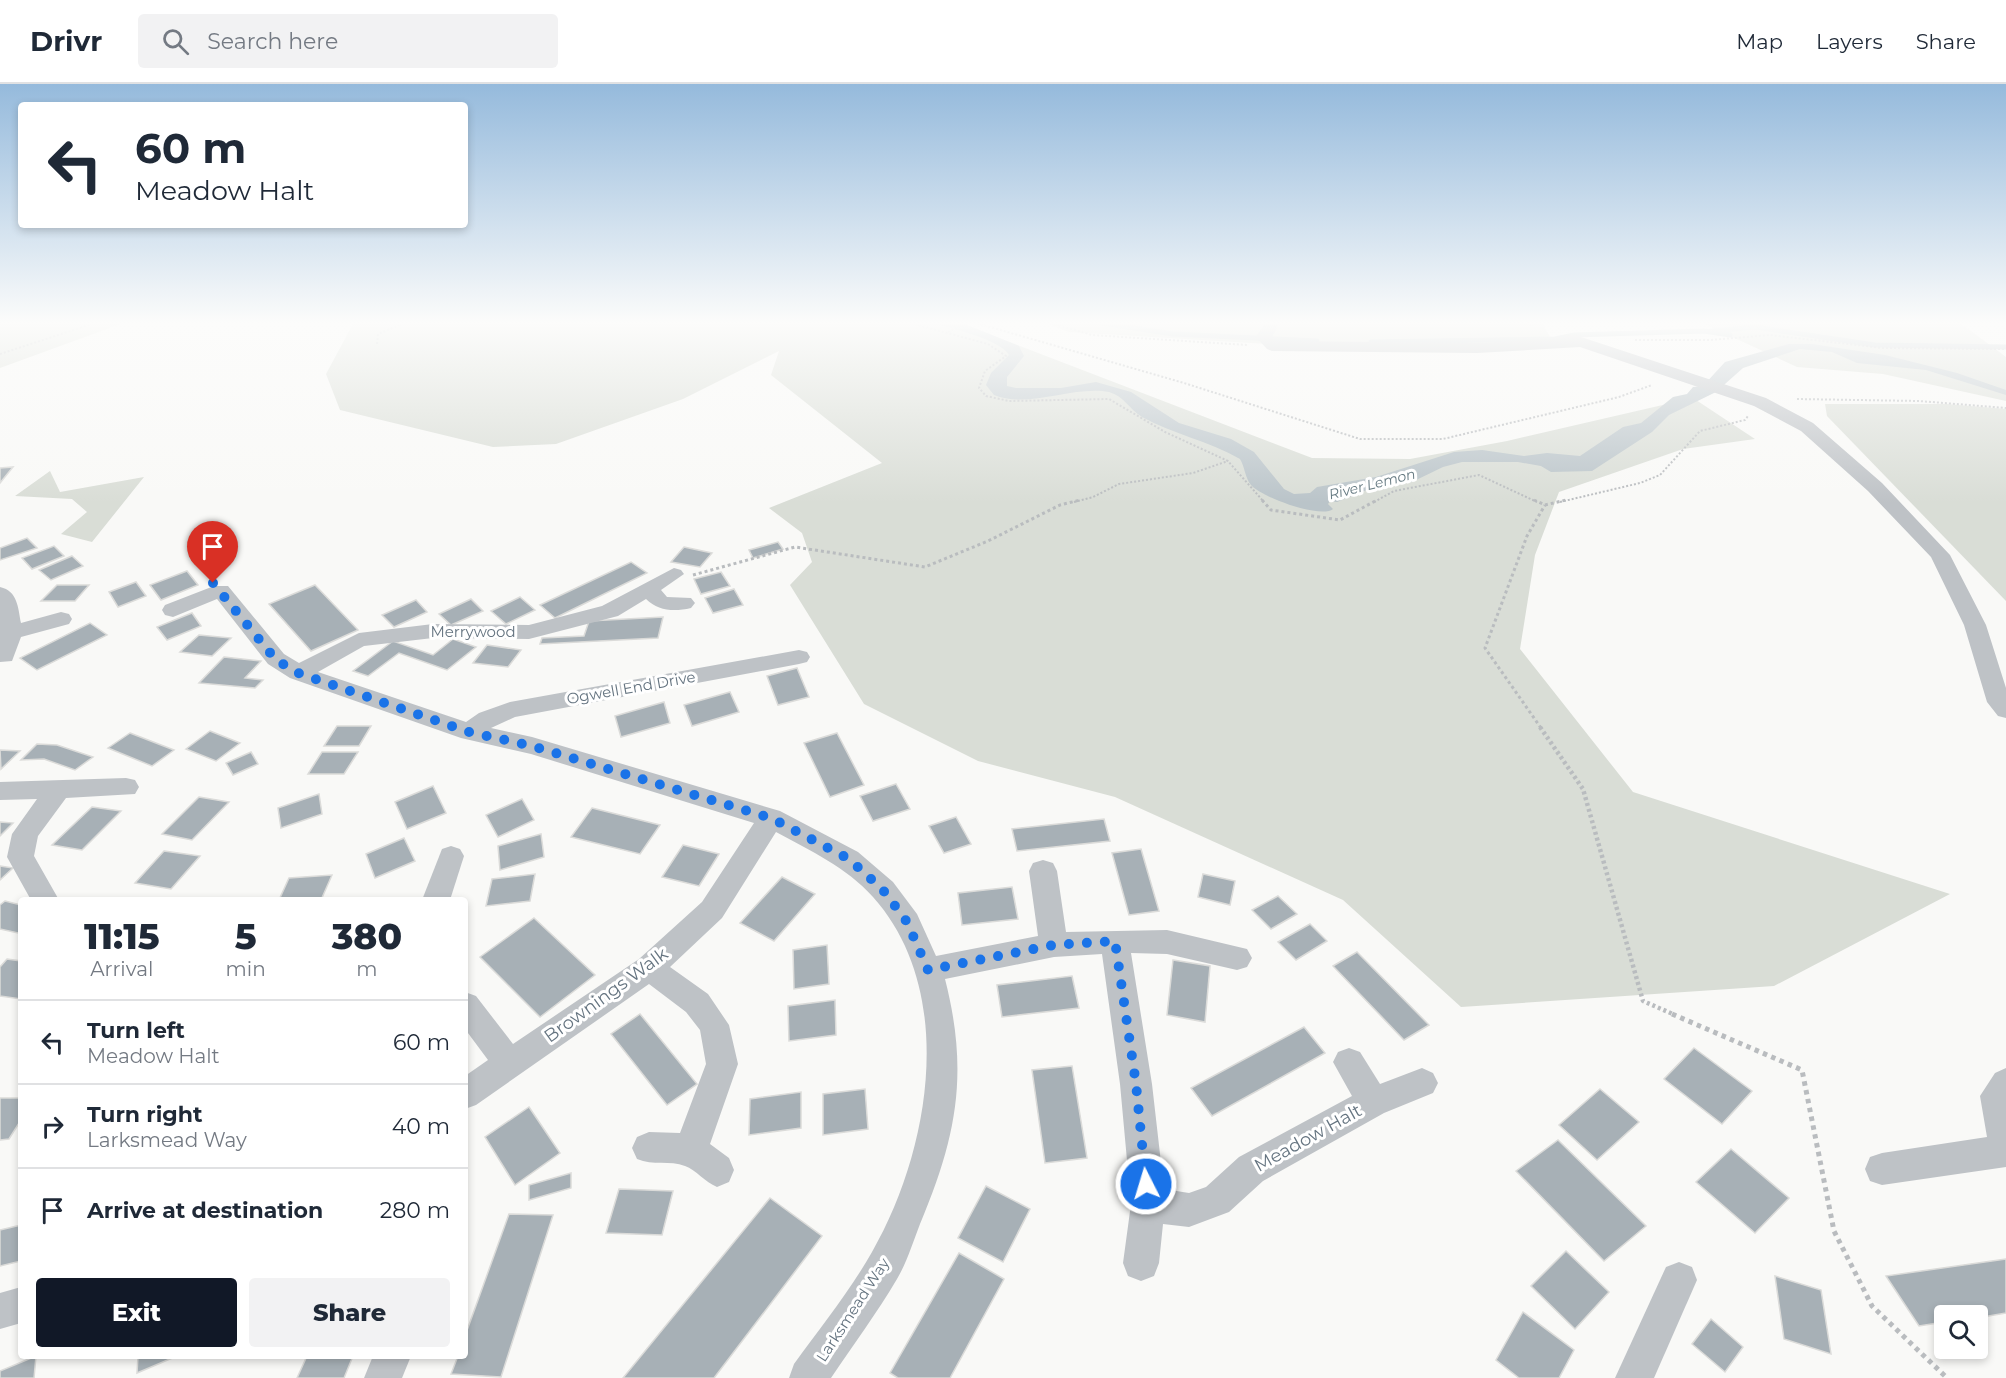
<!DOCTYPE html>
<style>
body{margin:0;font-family:Montserrat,sans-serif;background:#f2f2f3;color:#1f2937;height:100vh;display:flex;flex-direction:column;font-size:22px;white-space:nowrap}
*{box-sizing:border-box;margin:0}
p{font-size:20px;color:#747a83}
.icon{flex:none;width:33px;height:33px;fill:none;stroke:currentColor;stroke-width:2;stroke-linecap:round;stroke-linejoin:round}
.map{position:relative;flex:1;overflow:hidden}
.details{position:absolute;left:18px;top:813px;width:450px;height:462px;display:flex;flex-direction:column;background:#fff;border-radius:6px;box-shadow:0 3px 9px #0003}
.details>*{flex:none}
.top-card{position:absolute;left:18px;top:18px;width:450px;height:126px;border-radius:6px;box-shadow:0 3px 9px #0003;background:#fff;color:#1f2937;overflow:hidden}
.tools{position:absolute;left:1934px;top:1221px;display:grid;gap:12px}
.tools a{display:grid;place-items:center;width:54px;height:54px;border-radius:6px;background:#fff;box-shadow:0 3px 9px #0003;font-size:30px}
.pin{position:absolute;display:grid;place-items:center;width:51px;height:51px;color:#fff;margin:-62px -26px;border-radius:50% 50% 50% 0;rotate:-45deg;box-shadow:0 0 6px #0007}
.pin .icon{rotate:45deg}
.me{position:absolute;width:66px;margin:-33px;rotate:355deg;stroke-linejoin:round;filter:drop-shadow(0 0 4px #0008)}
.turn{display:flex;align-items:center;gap:21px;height:126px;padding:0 18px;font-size:27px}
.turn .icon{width:78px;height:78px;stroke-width:2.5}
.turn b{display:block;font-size:42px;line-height:51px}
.eta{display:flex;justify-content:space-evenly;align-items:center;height:102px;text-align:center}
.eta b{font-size:36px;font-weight:800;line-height:42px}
.action{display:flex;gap:12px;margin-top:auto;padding:12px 18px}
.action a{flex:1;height:69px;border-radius:6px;background:#111827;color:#fff;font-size:24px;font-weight:800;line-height:69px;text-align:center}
.action a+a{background:#f2f2f3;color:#1f2937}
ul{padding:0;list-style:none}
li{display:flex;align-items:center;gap:18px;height:84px;padding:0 18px;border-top:2px solid #e0e1e3}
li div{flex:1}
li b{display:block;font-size:22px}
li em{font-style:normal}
header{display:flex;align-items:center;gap:36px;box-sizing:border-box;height:84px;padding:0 30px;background:#fff;border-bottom:2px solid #e0e1e3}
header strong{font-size:28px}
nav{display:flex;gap:33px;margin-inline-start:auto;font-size:21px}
.search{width:420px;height:54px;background:#f2f2f3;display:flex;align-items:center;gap:15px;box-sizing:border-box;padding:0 21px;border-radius:6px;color:#747a83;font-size:22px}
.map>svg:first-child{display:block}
.green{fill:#d9ddd6}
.water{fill:#bac4c9}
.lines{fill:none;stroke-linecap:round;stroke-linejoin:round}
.stream{stroke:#bac4c9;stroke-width:5}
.building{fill:#a7b0b6;stroke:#dbdbd9;stroke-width:1.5}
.path-far3{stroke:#b9bcbf;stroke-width:2;stroke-dasharray:2 2;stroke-linecap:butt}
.path-far2{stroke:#b9bcbf;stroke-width:3;stroke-dasharray:3 3;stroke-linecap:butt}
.path-far1{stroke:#b9bcbf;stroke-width:4.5;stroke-dasharray:3 3;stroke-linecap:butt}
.path{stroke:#b9bcbf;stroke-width:5;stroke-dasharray:4.5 4.5;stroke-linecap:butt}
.minor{fill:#bec2c6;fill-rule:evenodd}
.route{stroke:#1a73e8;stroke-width:10;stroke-dasharray:0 18}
.labels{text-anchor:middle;stroke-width:6;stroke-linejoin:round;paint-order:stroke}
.far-water-label{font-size:14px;font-style:italic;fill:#657981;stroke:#fff}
.street-label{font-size:15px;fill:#657480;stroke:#fff}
.near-street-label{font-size:18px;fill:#657480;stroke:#fff}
</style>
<header>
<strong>Drivr</strong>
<div class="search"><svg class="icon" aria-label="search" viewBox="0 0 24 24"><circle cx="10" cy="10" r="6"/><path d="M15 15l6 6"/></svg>Search here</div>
<nav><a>Map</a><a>Layers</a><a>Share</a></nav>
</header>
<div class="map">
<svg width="2006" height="1294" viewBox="0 0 2006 1294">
<rect width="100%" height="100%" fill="#f9f9f7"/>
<g class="green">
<path d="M0,238H126L0,284Z"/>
<path d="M354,238H957L1312,374L1410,375L1507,357L1693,314L1755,355L1683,365L1559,408L1535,471L1520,565L1633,708L1950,810L1774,902L1461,923L1343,816L1115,713L978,677L864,620L790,501L812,478L802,449L769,424L882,379L771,291L779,267L683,315L556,360L493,363L340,326L326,290Z"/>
<path d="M1042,238H1542L1552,257L1316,263L1069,248Z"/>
<path d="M1700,238H1959L2006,273V317L1883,290L1797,283Z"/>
<path d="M1825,320H1946L2006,325V517L1827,332Z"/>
<path d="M50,387L60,408L144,393L92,458L61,450L87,428L72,415L15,412Z"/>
</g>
<path class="water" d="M930,238H960L1019,262L1024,272L1007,293V302L1016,304H1061L1096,298L1131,308L1179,339L1231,355L1254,368L1284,405L1294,410L1310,409L1317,403L1376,393L1454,368L1482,366L1524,372L1547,369L1580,372L1623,343L1641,339L1673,313L1687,310L1693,303L1703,302L1725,278L1789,260H1812L1885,271L1957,289L2006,306V311L1926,286L1857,279L1832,268L1800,265L1743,284L1716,308L1669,331L1652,348L1592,387L1551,388L1541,382L1518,378H1462L1443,383L1412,398L1374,403L1337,418L1330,417L1328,420L1333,425C1321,435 1261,413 1251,401C1245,394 1245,383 1240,375C1209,357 1173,350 1142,333C1130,326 1124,312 1109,308C1075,301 1027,325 994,311L986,301L991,289L1009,271C1000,255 949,244 930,238Z"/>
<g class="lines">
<g class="stream">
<path d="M1095,238L1173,250L1317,257"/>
<path d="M1712,247L1755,243L1875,261L2006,263"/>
<path d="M1371,258L1555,255L1574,251L1704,247L1730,251"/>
</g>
</g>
<g class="building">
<path d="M13,383L0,399V384Z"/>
<path d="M27,454L37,464L0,476V464Z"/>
<path d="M778,458L783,465L753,474L749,466Z"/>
<path d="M54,462L64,472L32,485L22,474Z"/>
<path d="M684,463L712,469L700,483L671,478Z"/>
<path d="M72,472L83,482L51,496L39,486Z"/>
<path d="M631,478L647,489L555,534L540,521Z"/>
<path d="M187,487L198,501L161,516L150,501Z"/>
<path d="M721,488L730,502L701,510L694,495Z"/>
<path d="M136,498L146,512L118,523L109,508Z"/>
<path d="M57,501H89L75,517H41Z"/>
<path d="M315,501L358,546L311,567L269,520Z"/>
<path d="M734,505L743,521L713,529L705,514Z"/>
<path d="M520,513L535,526L506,540L491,527Z"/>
<path d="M471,515L483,527L451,541L439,530Z"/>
<path d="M416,516L427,528L394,543L382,531Z"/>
<path d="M192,529L201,542L167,556L157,543Z"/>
<path d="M663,533L658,554L540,560L542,554L584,552L589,537Z"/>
<path d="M90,539L107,551L37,586L20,574Z"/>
<path d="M199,551L231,554L212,572L180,568Z"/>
<path d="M453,555L476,563L447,586L399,569L368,592L353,587L393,557L433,571Z"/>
<path d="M487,561L521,566L508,583L473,579Z"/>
<path d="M224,573L261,577L245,594L263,596L255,604L199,599Z"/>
<path d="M797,584L809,613L778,621L767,592Z"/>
<path d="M730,608L739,628L692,642L684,621Z"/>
<path d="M664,618L670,639L621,653L615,632Z"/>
<path d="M337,642H371L359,662H324Z"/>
<path d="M210,647L240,659L216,677L186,665Z"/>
<path d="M130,649L174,666L152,682L108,664Z"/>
<path d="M837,649L864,701L830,713L804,659Z"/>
<path d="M37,660L57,661L93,673L75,686L44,675L21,676Z"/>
<path d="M0,666L20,667L1,685Z"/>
<path d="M251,668L258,680L233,691L226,679Z"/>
<path d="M322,668H358L344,690H308Z"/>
<path d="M896,700L910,725L873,737L860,712Z"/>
<path d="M433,702L446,729L407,745L395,718Z"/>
<path d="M319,710L322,730L281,744L278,724Z"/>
<path d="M199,713L229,718L192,756L162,750Z"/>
<path d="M522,715L534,736L498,753L486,731Z"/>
<path d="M92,723L121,727L82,766L52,761Z"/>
<path d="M592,724L660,741L640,770L571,753Z"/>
<path d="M956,733L971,760L944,769L929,742Z"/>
<path d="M1104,735L1110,757L1017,767L1012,745Z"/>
<path d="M0,738L13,739L0,752Z"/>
<path d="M541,750L544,773L500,786L498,762Z"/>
<path d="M404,754L415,777L375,794L366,770Z"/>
<path d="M683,761L719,770L699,802L662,793Z"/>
<path d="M1141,765L1159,827L1129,831L1112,769Z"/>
<path d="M164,767L200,772L171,805L135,799Z"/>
<path d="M0,782L13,784L0,796Z"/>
<path d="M535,790L530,817L486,822L492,795Z"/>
<path d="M1203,790L1235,797L1230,821L1198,813Z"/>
<path d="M332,791L321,816H279L289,794Z"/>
<path d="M782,793L815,810L774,857L740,839Z"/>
<path d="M1012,803L1018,835L962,841L958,809Z"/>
<path d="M1278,812L1297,830L1271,845L1252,826Z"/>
<path d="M5,817L21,821V846L18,849L0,845V821Z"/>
<path d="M534,834L595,891L540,933L480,873Z"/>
<path d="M1310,840L1327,857L1296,876L1278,858Z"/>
<path d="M827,861L829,900L794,905L793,866Z"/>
<path d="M1357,868L1429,941L1404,956L1333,882Z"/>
<path d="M7,875L21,877V915L0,912V883Z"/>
<path d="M1173,876L1210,882L1205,938L1167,931Z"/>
<path d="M1072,892L1079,924L1002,933L997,901Z"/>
<path d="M835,916L836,951L789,957L788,922Z"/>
<path d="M640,930L697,1000L667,1021L611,950Z"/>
<path d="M1304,943L1325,969L1212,1032L1191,1004Z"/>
<path d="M1694,964L1752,1007L1722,1040L1664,995Z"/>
<path d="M1072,982L1087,1074L1045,1079L1032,986Z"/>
<path d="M865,1005L868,1045L823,1051V1010Z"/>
<path d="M1600,1005L1639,1038L1597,1076L1559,1041Z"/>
<path d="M801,1008V1044L749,1051L750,1015Z"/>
<path d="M0,1014H21V1036L9,1055L0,1056Z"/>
<path d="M529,1023L560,1069L515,1101L485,1053Z"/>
<path d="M1558,1056L1646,1142L1604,1177L1516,1087Z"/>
<path d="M1731,1065L1789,1114L1755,1149L1696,1098Z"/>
<path d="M571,1089V1104L529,1116V1101Z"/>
<path d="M986,1102L1030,1125L1003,1178L958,1154Z"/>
<path d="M619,1105L673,1107L662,1151L606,1149Z"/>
<path d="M770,1114L822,1152L714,1294H623Z"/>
<path d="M509,1130L553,1131L501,1293L451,1290L458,1272H465V1252Z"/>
<path d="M21,1141V1177L0,1182V1146Z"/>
<path d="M1566,1167L1609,1208L1575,1245L1531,1202Z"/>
<path d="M959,1169L1004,1195L950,1294H898L890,1289Z"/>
<path d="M2006,1175V1229L1977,1234L1944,1232V1238L1919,1242L1886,1192Z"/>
<path d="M1775,1192L1821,1206L1831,1270L1784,1255Z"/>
<path d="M1523,1228L1574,1266L1559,1294H1519L1496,1276Z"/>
<path d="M1711,1235L1743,1263L1725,1288L1692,1260Z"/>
<path d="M36,1272L34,1294H0V1287Z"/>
<path d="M138,1272H177L137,1289Z"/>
<path d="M307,1272H353L344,1294H297Z"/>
</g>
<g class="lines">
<g class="path-far3">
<path d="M907,238L988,260L1006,272L985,287L979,304L986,312L1009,317L1109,315L1165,348L1228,377L1264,418"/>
<path d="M973,238L1184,299L1360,355H1443L1619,313L1652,301"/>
<path d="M1047,238L1092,251L1247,261"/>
<path d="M1523,238L1534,242"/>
<path d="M948,248L968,238"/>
<path d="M1635,256H1710L1770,251L1883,264L2006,265"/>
<path d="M377,260L378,250L407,238"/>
<path d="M0,270L98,238"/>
<path d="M1797,315L1919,317L2006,324"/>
<path d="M1074,418L1093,413L1119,400L1193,389L1228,377"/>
<path d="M1374,418L1394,407L1479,391L1537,418"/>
<path d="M1560,418L1640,399L1660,391L1700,347L1745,336L1748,332"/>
</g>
<g class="path-far2">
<path d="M1262,416L1271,426L1340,436L1377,416"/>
<path d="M1534,416L1545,421L1566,416"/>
<path d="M693,491L795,463L925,483L988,457L1060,421L1080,416"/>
<path d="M1541,644L1485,564L1527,452L1545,421"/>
</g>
<path class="path-far1" d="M1540,643L1583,705L1643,917L1675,931"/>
<path class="path" d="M1672,930L1802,986L1834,1147L1872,1222L1947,1294"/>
<g class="minor">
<path d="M1265,238H1280L1272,253L1276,257L1477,259L1565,254L1572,250L1766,314L1813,339L1882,399L1950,471L1986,541L2006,604V634L1998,632L1987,618L1964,541L1931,473L1868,407L1801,347L1754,322L1580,263L1477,269L1272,267L1267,265L1256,253Z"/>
<path d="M674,484L681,486L684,490L661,506L667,513L691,514L695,519L691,524C674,528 658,527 646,515L618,532L529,555L433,554L364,562L318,588L466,638L479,629L510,618L799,566L807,568L810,573L807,578L799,580L515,633L491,644L532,653L780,727L858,768L893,798L917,830L936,872L1038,852L1029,787L1033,779L1043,776L1053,779L1057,787L1066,848L1167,846L1247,865L1252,874L1247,883L1237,886L1167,870L1131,869L1152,1000L1164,1105L1189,1109L1206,1103L1239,1073L1352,1012L1333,978L1338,968L1349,964L1360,968L1380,1000L1422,984L1433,989L1438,999L1433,1009L1384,1029L1263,1097L1229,1128L1189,1143L1163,1140L1159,1179L1154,1192L1141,1197L1128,1192L1123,1179L1131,1120L1120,1000L1102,870L1054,873L945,895C969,989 957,1052 920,1140C913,1158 907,1178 897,1195C877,1229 853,1261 831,1294H789L794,1280C820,1244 850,1207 872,1168C930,1067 958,908 873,813C846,783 811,767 776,748L722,834L670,883L708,910L729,941L738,980L710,1060L729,1074L734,1086L729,1098L717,1103C705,1098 696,1086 685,1082C670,1076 653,1082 637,1075L632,1064L637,1053L649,1048L680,1049L706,980L700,946L686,928L649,900L476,1021L465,1025V992L488,976L465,945V908L476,912L513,960L639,875L702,818L754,739L531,670L461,654L290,594L268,580L217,515L173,533L165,531L162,526L165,521L214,502H228L284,570L299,579L359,549L433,540L529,541L602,522Z"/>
<path d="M0,503C18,507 18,524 21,539L61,528L69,530L72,535L69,540L21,553L12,577L0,578Z"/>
<path d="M126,694L135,696L139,703L135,710L66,714L38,752L34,772L59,816H31L7,773L12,750L37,715L0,716V698Z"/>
<path d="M451,762L460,765L464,772L450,816H422L442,765Z"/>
<path d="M2006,984V1083L1882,1101L1870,1097L1865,1085L1870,1073L1882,1069L1987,1053L1980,1012L1995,989Z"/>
<path d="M1679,1178L1692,1183L1697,1196L1654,1294H1615L1666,1183Z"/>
<path d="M21,1203V1239L0,1245V1209Z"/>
<path d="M373,1272H411L402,1294H364Z"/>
</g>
</g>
<linearGradient id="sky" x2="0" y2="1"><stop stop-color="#95badc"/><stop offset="0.57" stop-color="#fcfcfb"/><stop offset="1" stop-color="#fcfcfb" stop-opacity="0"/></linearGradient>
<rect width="2006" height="419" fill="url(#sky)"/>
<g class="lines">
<path class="route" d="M213,499L276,576L298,589L469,648L532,662L771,734L849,775L883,806L907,838L928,886L1054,861L1115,857L1136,1000L1146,1100"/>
</g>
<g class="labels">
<g class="far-water-label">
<text transform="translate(1372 400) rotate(-14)" y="5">River Lemon</text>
</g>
<g class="street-label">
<text x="473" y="553">Merrywood</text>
<text transform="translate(631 604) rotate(-10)" y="5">Ogwell End Drive</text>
<text transform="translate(853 1226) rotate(-57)" y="5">Larksmead Way</text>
</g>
<g class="near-street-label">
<text transform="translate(606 911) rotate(-36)" y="6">Brownings Walk</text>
<text transform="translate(1308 1054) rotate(-29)" y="6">Meadow Halt</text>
</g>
</g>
</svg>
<div class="tools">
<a><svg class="icon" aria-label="search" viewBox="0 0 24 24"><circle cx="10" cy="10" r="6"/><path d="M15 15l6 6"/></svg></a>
</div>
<div class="pin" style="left:213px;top:499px;background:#d93025"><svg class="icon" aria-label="arrive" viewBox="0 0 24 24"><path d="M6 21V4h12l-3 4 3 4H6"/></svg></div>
<svg class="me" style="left:1146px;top:1100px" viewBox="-20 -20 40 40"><circle r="17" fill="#1a73e8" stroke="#fff" stroke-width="3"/><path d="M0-11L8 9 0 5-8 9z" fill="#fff"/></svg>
<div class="top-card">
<div class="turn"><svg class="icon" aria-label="left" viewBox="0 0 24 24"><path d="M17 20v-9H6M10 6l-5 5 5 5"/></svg><div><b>60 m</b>Meadow Halt</div></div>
</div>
<section class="details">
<div class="eta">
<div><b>11:15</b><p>Arrival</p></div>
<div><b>5</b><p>min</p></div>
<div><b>380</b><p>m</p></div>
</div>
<ul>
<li><svg class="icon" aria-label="left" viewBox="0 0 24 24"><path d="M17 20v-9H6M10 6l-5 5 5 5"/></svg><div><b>Turn left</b><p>Meadow Halt</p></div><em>60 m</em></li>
<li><svg class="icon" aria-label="right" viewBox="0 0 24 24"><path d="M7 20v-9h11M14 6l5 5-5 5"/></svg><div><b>Turn right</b><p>Larksmead Way</p></div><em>40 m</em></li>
<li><svg class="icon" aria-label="arrive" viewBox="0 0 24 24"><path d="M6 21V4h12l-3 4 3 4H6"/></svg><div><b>Arrive at destination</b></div><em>280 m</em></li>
</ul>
<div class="action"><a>Exit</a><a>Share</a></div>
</section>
</div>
